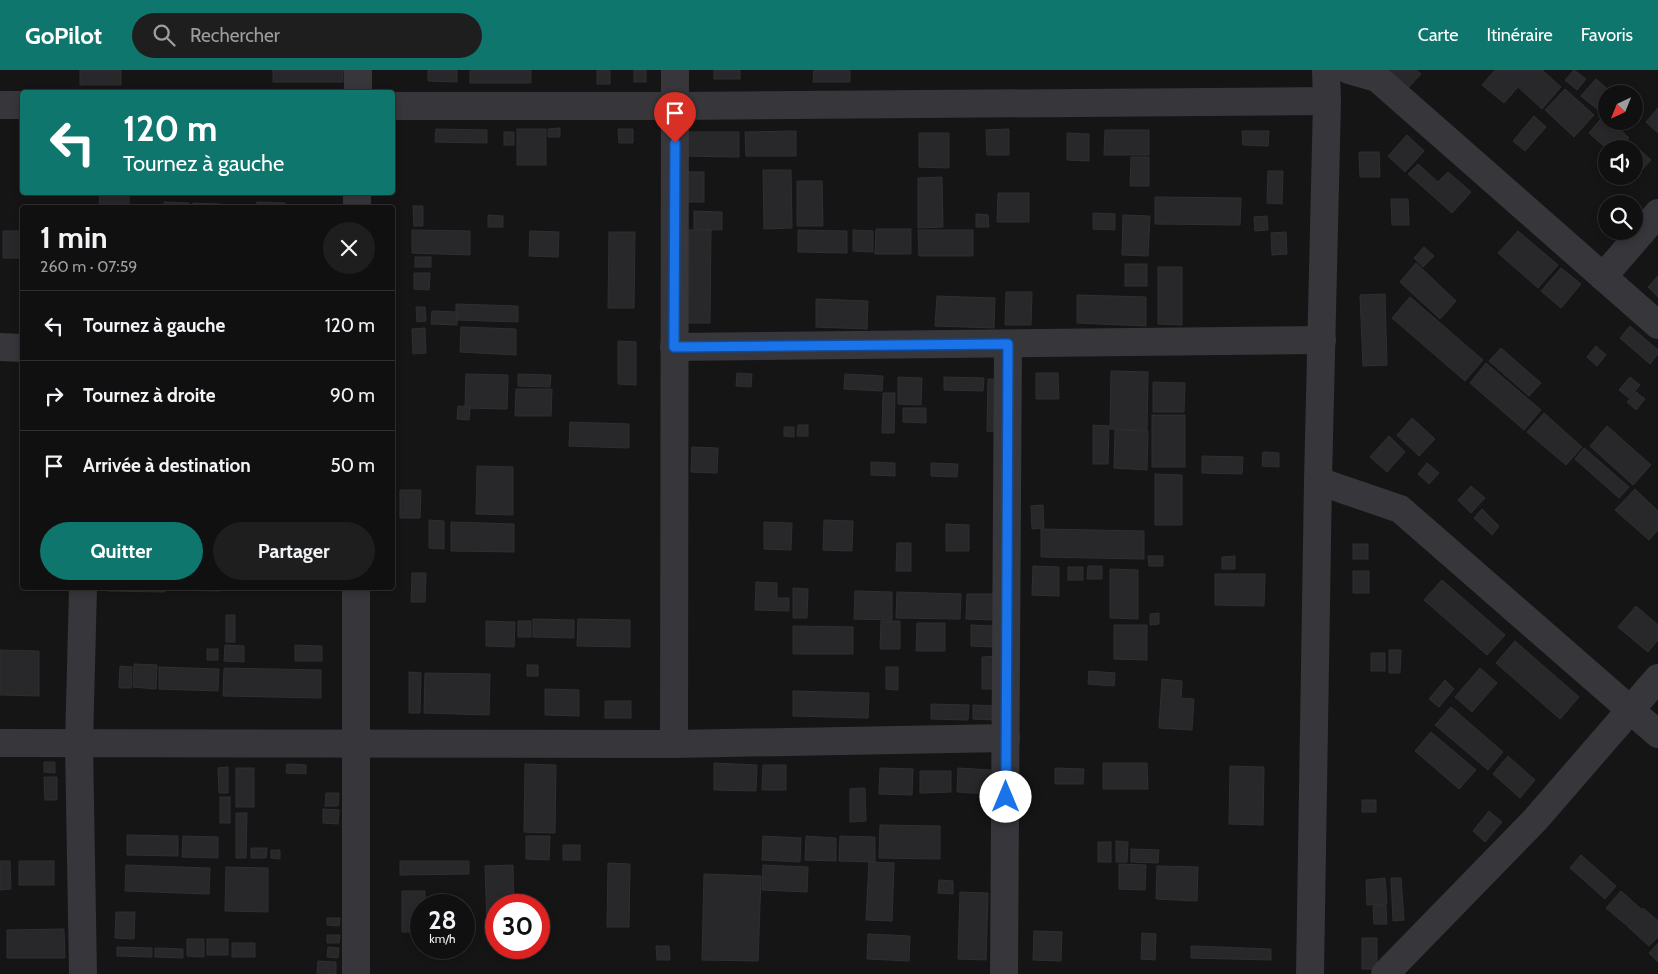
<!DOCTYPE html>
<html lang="fr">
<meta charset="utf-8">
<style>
body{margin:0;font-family:Cabin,sans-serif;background:#1e1e1e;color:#f1f3f6;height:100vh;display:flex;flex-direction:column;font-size:19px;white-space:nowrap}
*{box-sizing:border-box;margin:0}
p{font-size:16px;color:#9c9d9f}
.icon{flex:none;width:28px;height:28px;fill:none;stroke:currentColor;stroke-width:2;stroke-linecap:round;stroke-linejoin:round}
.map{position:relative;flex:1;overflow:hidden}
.panel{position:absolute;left:20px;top:135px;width:375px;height:385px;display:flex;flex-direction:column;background:#101010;border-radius:5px;box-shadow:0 2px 8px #0003,0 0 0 1px #303030}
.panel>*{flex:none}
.guide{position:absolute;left:20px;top:20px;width:375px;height:105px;border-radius:5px;box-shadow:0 2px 8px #0003,0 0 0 1px #303030;background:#0f766e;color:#fff;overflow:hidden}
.needle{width:32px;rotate:223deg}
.controls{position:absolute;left:1598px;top:15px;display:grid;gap:10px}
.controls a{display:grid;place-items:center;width:45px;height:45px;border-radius:50%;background:#101010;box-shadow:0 2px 8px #0003,0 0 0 1px #303030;font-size:25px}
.speed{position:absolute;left:410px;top:824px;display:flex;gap:10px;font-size:25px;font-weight:700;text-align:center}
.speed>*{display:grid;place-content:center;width:65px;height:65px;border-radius:50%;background:#101010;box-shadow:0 2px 8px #0003,0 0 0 1px #303030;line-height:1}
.speed small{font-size:12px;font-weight:400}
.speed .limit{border:8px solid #d22;background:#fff;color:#111}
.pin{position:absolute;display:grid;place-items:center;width:42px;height:42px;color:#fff;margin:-51px -21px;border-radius:50% 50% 50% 0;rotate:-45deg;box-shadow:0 0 5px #0007}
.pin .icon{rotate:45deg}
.me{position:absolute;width:55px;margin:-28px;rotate:0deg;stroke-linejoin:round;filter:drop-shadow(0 0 4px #0008)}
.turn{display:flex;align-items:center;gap:18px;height:105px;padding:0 20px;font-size:22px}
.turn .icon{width:65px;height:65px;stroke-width:2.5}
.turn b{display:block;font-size:35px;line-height:42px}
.round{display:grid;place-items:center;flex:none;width:52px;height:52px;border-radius:26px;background:#1e1e1e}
.headline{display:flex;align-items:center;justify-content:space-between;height:85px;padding:0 20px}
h1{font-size:30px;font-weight:700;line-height:38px}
.primary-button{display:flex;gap:10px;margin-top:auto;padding:10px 20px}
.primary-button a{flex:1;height:58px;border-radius:30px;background:#0f766e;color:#fff;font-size:20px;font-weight:700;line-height:58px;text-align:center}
.primary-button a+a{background:#1e1e1e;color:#f1f3f6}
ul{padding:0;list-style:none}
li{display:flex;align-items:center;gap:15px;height:70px;padding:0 20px;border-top:1px solid #303030}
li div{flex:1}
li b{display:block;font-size:19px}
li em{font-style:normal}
header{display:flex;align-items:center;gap:30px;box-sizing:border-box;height:70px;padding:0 25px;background:#0f766e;color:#fff}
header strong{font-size:24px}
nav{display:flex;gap:28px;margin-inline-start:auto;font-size:18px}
.search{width:350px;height:45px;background:#1e1e1e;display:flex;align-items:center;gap:12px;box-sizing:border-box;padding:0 18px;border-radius:28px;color:#9c9d9f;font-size:19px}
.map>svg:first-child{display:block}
.building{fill:#28282a;stroke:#2f2f32}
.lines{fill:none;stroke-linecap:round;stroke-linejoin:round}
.minor{stroke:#36363b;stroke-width:28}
.route-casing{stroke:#114b97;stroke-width:12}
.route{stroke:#1a73e8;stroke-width:9}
</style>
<header>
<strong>GoPilot</strong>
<div class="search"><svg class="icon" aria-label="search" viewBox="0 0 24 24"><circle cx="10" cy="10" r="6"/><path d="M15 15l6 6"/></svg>Rechercher</div>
<nav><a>Carte</a><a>Itinéraire</a><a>Favoris</a></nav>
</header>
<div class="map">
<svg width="1658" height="904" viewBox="0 0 1658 904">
<rect width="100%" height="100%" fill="#151516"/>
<g class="building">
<rect x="80" y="0" width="41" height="15"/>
<rect x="273" y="0" width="70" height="12"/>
<path d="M428,0H457V12L428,11Z"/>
<rect x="470" y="0" width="61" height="13"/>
<rect x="597" y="0" width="13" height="14"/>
<rect x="634" y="0" width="12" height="12"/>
<rect x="714" y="0" width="26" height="9"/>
<path d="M814,0H850V12H813Z"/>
<path d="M1386,0H1416L1421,4L1407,19Z"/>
<path d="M1495,0H1542L1561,17L1542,39L1518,17L1504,33L1482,15Z"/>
<path d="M1574,0L1586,9L1577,20L1565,10Z"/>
<path d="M1596,9L1613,24H1606V40L1603,44L1581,26Z"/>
<path d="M1565,19L1594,45L1574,67L1545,40Z"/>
<path d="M1658,38V63L1646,52Z"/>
<path d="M1604,45L1606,47V51H1611L1629,68L1619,79H1607L1589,63Z"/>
<path d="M1534,46L1546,57L1525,81L1513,71Z"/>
<path d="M560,58V67H548V59Z"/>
<path d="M436,59L487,60V73L435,72Z"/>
<rect x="517" y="59" width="29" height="36"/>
<path d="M618,59H633V73H619Z"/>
<path d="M1009,59V85H987L986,60Z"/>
<path d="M1105,60H1149V85H1104Z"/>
<path d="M796,61V86H746L745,62Z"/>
<path d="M1242,61H1269L1268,76L1243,75Z"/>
<rect x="504" y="62" width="10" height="13"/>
<path d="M682,62H739V87L681,86Z"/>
<path d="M919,63H949V98L919,97Z"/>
<path d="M1067,63L1089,64V91L1067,90Z"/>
<path d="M1407,65L1424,81L1405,102L1388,86Z"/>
<path d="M1640,80L1651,90L1641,101L1634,95V87Z"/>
<path d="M1359,82H1379L1380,107H1360Z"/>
<path d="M1131,87H1149V116H1130Z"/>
<path d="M1418,94L1438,112L1448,102L1471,122L1452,143L1408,104Z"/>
<path d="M763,100H791L792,158L764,159Z"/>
<path d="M1268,101H1283L1282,134L1267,133Z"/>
<rect x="681" y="102" width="23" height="30"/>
<path d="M942,107L943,157L918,158V108Z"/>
<path d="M797,111H822L823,156H797Z"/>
<path d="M100,123L129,124V138H99Z"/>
<path d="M998,123H1029V152H997Z"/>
<path d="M1155,127L1241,128L1240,155L1155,154Z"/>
<path d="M1391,129H1408L1409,155H1392Z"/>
<path d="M164,132L189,133L188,138H164Z"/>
<path d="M257,132L285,133V138H256Z"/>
<path d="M193,133L220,134V138H192Z"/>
<path d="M413,136H423V156H414Z"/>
<path d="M694,141L722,142V160L694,159Z"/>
<path d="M1093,143L1115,144V160L1093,159Z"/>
<path d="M976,144L988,145L989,157H976Z"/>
<path d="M488,145L503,146V157H488Z"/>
<path d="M1123,145L1150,146L1148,186L1122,185Z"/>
<path d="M1267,146L1268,160L1255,161L1254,147Z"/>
<path d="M876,159H911V184H875Z"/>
<path d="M412,160L470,161V185L412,183Z"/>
<path d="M682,160H711L710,253H682Z"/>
<path d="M798,160L847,161V183L798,182Z"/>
<path d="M853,160L873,161V182L853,181Z"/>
<path d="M918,160H973V186H919Z"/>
<rect x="3" y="161" width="19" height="27"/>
<path d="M530,161L559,162L558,187L529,186Z"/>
<path d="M1518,161L1558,195L1538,218L1498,183Z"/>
<path d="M609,162H635L634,238H608Z"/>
<path d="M1286,162L1287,184L1272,185L1271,163Z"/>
<path d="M1424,177L1434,186L1423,197L1414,188Z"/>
<rect x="415" y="187" width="16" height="10"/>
<path d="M1416,193L1456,231L1440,249L1400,212Z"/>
<rect x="1125" y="194" width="22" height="22"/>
<path d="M1158,197H1182V255L1158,254Z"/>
<path d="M1561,198L1581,214L1561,238L1541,221Z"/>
<path d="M414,203H430L429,220L414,219Z"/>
<path d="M1658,206V227L1648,217Z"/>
<path d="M1006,222H1032L1031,255H1005Z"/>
<path d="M1385,224L1387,295L1363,296L1360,225Z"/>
<path d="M1077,225L1146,227V256L1077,253Z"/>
<path d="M937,226L995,228L994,258L935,256Z"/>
<path d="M1410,227L1483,290L1465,311L1392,248Z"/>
<path d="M816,229L868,231L867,259L816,257Z"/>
<path d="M456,234L518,236V252L456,250Z"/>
<path d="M416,237H425L426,251L417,252Z"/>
<path d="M432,241L457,242V255L431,254Z"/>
<path d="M1630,256L1658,280V284L1650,294L1620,268Z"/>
<path d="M461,257L516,259V285L460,282Z"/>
<path d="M425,258L426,283L413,284L412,259Z"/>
<path d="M618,271L636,272V315L618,314Z"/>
<path d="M1596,276L1606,285L1597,296L1587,287Z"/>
<path d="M1501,278L1541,313L1529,326L1489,291Z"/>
<path d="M1486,293L1541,340L1524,360L1470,313Z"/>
<path d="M1111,301L1148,302L1147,360L1110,359Z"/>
<path d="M737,303L752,304L751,317L736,316Z"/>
<path d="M1036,303H1058L1059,329H1036Z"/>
<path d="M466,304L508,305L507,339L465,338Z"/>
<path d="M518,304L551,305L550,317L518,316Z"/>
<path d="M845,304L883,306L882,321L844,319Z"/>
<path d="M898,307L922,308L921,335L898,334Z"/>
<path d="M944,307L984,308L983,321L944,320Z"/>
<path d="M1630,307L1640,315L1629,328L1619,320Z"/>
<path d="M988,309H1000L999,362L987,361Z"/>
<path d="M1153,312L1185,313L1184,342H1153Z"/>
<path d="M516,319H552L551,346H515Z"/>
<path d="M1636,322L1645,329L1636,340L1627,332Z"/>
<path d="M883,323H895L894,363H882Z"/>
<path d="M458,336L470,337L469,350L457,349Z"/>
<path d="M903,338H926V353L903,352Z"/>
<path d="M1544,343L1582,377L1566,395L1527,362Z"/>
<rect x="1152" y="345" width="33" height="52"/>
<path d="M1412,348L1435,369L1419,386L1397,365Z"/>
<path d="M570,352L629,354V378L569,376Z"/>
<path d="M798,355H808V366H797Z"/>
<path d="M1093,355L1109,356L1108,394H1093Z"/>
<path d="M1607,356L1651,395L1633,415L1590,376Z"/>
<path d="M784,357H794V367L784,366Z"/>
<path d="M1115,360L1148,361L1147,400L1114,398Z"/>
<path d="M1389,366L1405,382L1387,402L1370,387Z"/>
<path d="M692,377L718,378L717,403L691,402Z"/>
<path d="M1584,378L1629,417L1619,428L1575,389Z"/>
<path d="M1263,382L1279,383V397L1262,396Z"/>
<path d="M1202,386L1243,387L1242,404L1202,403Z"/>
<path d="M871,392L895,393V406L871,405Z"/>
<path d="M931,393L958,394L957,407L931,406Z"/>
<path d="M1427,393L1439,403L1429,414L1418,404Z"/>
<path d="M477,396L513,397V445L476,444Z"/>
<path d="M1155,404L1182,405V455H1155Z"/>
<path d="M1471,416L1485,428L1471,443L1458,430Z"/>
<path d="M1635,419L1658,441V460L1649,470L1615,440Z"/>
<path d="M400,420H421L420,448H400Z"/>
<path d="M1043,435L1044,458L1032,459L1031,436Z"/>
<path d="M1482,439L1499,456L1492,465L1474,448Z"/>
<path d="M429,450L444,451V479L429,478Z"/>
<path d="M824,450L853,451L852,481L823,480Z"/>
<path d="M451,452L514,454V482L451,481Z"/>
<path d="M764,452L792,453L791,480L764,479Z"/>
<path d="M946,454L969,455V481H946Z"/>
<path d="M1041,459L1144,461V489L1041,487Z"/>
<path d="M897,473H911V501H896Z"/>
<rect x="1353" y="474" width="15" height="15"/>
<path d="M1148,486H1163V496H1149Z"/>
<path d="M1235,486V499H1222V487Z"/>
<path d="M1033,496L1059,497V526L1032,525Z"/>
<path d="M1088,496H1102V509H1087Z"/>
<rect x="1068" y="497" width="15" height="13"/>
<path d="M1110,499L1138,500V549L1110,548Z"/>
<rect x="1353" y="501" width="16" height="22"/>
<path d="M412,503H426L425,532H411Z"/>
<path d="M1215,504H1265L1264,536L1215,535Z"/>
<path d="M1442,510L1505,565L1487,585L1424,530Z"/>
<path d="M756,512L777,513V528H789V541L755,540Z"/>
<path d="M107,518H165V522L107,521Z"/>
<path d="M171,518H220V521L171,520Z"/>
<path d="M793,518L808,519L807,548H793Z"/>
<path d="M855,521L892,522V550L854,549Z"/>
<path d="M897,522L961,524L960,549L896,548Z"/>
<path d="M967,524H995V550L966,549Z"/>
<path d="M1636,536L1658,555V570L1648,582L1618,557Z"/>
<path d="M1159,543V554L1150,555V544Z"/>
<rect x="226" y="545" width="9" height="27"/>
<path d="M533,549L574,550V568L533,567Z"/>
<path d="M578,549L630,550V577L577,576Z"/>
<path d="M486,551L515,552L514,577L486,576Z"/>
<rect x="518" y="551" width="13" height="16"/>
<path d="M881,551H900V579H880Z"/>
<path d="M917,553H945V581H916Z"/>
<path d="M971,555L995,556V577L971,576Z"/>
<path d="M1114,555H1147V590L1114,589Z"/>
<path d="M793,556L853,557V584H793Z"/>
<path d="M1515,571L1579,627L1560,649L1496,593Z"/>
<path d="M225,575L244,576V592L224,591Z"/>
<path d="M295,575L322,576V591H295Z"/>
<rect x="207" y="579" width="11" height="11"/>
<path d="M0,580L39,581V626L0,625Z"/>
<path d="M1389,580H1401L1400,603H1389Z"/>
<rect x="1371" y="583" width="14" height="18"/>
<path d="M1000,586V619H982V587Z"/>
<path d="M134,594L157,595L156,619L133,617Z"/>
<rect x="527" y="595" width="11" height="11"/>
<path d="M120,596L132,597L131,618H119Z"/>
<path d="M159,597L219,599L218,621L159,619Z"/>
<path d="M886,597H898V620L886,619Z"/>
<path d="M224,598L321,600V628L223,626Z"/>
<path d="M1480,598L1497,613L1472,642L1455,627Z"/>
<path d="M1089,601L1115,603L1114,616L1088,614Z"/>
<path d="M409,602L421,603L420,643H409Z"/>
<path d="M425,603L490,604L489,645L424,643Z"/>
<path d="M1162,609L1182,611L1181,628L1194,629L1192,660L1159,658Z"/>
<path d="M1445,610L1454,619L1439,637L1429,629Z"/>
<path d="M545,619L579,620V646L545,645Z"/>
<path d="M793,621L869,623L868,648L793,646Z"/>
<rect x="605" y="631" width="26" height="17"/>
<path d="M931,634L969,635L968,650L931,649Z"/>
<path d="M973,635L995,636V650L973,649Z"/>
<path d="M1451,637L1503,682L1488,700L1435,655Z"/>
<path d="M1431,662L1476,700L1459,719L1415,681Z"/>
<path d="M1508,686L1535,710L1520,728L1493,704Z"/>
<path d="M44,692H55V703L44,702Z"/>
<path d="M714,693L757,695L756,721L714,720Z"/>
<path d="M1103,693H1147L1148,719H1103Z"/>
<path d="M287,694L306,695V704L286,703Z"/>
<path d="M525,694L556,695L555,763L524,762Z"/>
<path d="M763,695H786V720H762Z"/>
<path d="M1230,696L1264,697L1263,755L1229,754Z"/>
<path d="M228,697V723H219L218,698Z"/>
<rect x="236" y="698" width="18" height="39"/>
<path d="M880,698L913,699L912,725L879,724Z"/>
<path d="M958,698L991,700L990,724L957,722Z"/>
<path d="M1055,698L1084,699L1083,714H1055Z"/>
<path d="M920,701H951V722L920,723Z"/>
<path d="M44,707H57V730H45Z"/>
<path d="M865,718L866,751L850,752V719Z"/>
<path d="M326,723H339L338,736H325Z"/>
<rect x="220" y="727" width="10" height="26"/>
<rect x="1362" y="730" width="14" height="12"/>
<path d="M323,739L339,740L338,754L323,753Z"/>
<path d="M1489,741L1502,752L1485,772L1473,761Z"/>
<path d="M236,743H247L246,788H236Z"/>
<path d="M880,755L940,756V789L879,788Z"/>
<path d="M127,765L178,766V786L127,785Z"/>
<path d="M183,766L218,767V788L182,787Z"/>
<path d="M526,766H550L549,790L526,789Z"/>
<path d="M763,766L801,768L800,792L762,790Z"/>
<path d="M806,766L836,768V791L805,790Z"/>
<path d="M840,766L875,767V792L839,791Z"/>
<path d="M1116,771L1128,772L1127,792H1116Z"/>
<rect x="1098" y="772" width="13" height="20"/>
<rect x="563" y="775" width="17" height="15"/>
<path d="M251,778H267L266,788H251Z"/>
<path d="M1131,779L1159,780L1158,793L1131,792Z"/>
<path d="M271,780H280V789L271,788Z"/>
<path d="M1581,785L1616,816L1605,829L1570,798Z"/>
<path d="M0,791H10L11,819L0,820Z"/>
<rect x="19" y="791" width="35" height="24"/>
<path d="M400,791H469V804L400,805Z"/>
<path d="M869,792L894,793L892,851L866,850Z"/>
<path d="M608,793L630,794L629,857H607Z"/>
<path d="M1119,794L1146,795L1145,820L1119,819Z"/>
<path d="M126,795L210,798L209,824L125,821Z"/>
<path d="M513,795L514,835H496V855H487L485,796Z"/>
<path d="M763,795L808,797L807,822L762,820Z"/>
<path d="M1157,796L1198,797L1197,831L1156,829Z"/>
<path d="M226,797L268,798V842L225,841Z"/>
<path d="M704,804L761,806L758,891L702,890Z"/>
<path d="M1385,808L1387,834L1367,835L1366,810Z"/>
<path d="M1391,808H1401L1404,850L1393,851Z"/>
<path d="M939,810L953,811V824L938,823Z"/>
<path d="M402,821H425V835H421V862H402Z"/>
<path d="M1621,821L1641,839L1626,855L1606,838Z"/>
<path d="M960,822L988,823L986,890L958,889Z"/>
<path d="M1386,835L1387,854H1374L1373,836Z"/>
<path d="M1643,838L1658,851V867L1649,876L1627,856Z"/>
<path d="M116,842H135L134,869L115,868Z"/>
<path d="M327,848H340L339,856L327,855Z"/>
<path d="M64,859L65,888H7V860Z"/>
<path d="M1034,861L1062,862L1061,891L1033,890Z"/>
<path d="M1142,863L1156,864L1155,890L1141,889Z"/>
<path d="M868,864L910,866L909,891L867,889Z"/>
<path d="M327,865H340L339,873H327Z"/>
<rect x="1362" y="868" width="15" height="31"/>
<path d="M187,869H204V887L187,886Z"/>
<rect x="207" y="869" width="21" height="16"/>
<rect x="232" y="873" width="23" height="14"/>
<path d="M1658,873V892L1649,883Z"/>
<path d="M656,876H669L670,890H657Z"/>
<path d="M1191,876L1271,879V890L1191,888Z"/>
<path d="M117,877L152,878V887L117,886Z"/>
<path d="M328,877L339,878L338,888L327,887Z"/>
<path d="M155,878L183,879V888L155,887Z"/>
<path d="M318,891L336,892V904L317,903Z"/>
</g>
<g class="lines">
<g class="minor">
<path d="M1349,0L1377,8L1658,255"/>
<path d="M358,22V0"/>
<path d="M0,35H22"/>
<path d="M392,36H675L1327,31"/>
<path d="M357,138V122"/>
<path d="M1603,207L1658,143"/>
<path d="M0,277L22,278"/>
<path d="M674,277L1322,270"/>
<path d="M1318,411L1400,439L1658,664"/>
<path d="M356,518V904"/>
<path d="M0,673L674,674L1006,668"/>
<path d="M674,674L675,0"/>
<path d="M83,904L79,674L83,518"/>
<path d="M1004,904L1008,274"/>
<path d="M1310,904L1318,411L1327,31L1326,0"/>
<path d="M1385,904L1535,750L1658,608"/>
</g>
</g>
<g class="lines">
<defs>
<path id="route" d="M675,73L674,277L1008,274L1006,727"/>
</defs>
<use href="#route" class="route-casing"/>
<use href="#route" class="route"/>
</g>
</svg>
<div class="controls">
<a><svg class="needle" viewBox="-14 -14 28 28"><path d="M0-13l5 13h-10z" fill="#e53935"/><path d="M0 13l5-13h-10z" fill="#9c9d9f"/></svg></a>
<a><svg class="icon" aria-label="sound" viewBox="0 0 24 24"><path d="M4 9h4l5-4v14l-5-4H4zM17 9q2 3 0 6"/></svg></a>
<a><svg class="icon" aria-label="search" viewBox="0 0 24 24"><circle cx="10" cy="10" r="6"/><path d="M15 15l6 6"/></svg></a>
</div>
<div class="speed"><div>28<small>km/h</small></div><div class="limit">30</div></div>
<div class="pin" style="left:675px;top:73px;background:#d93025"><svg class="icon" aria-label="arrive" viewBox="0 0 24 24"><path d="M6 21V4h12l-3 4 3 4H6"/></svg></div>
<svg class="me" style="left:1006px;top:727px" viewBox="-20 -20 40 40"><circle r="19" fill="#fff"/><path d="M0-13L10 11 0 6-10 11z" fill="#1a73e8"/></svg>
<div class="guide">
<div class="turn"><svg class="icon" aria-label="left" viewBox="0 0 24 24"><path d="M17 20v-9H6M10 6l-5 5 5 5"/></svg><div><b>120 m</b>Tournez à gauche</div></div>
</div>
<section class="panel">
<div class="headline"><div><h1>1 min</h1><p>260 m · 07:59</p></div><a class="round"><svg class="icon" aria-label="close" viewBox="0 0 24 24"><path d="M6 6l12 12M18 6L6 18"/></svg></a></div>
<ul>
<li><svg class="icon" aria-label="left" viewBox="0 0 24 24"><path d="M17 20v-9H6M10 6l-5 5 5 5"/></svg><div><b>Tournez à gauche</b></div><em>120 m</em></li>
<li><svg class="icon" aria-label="right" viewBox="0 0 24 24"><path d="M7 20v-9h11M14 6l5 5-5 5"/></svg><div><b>Tournez à droite</b></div><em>90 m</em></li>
<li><svg class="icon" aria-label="arrive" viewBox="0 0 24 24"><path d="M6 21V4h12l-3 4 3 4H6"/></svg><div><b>Arrivée à destination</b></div><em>50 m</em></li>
</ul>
<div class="primary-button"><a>Quitter</a><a>Partager</a></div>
</section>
</div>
